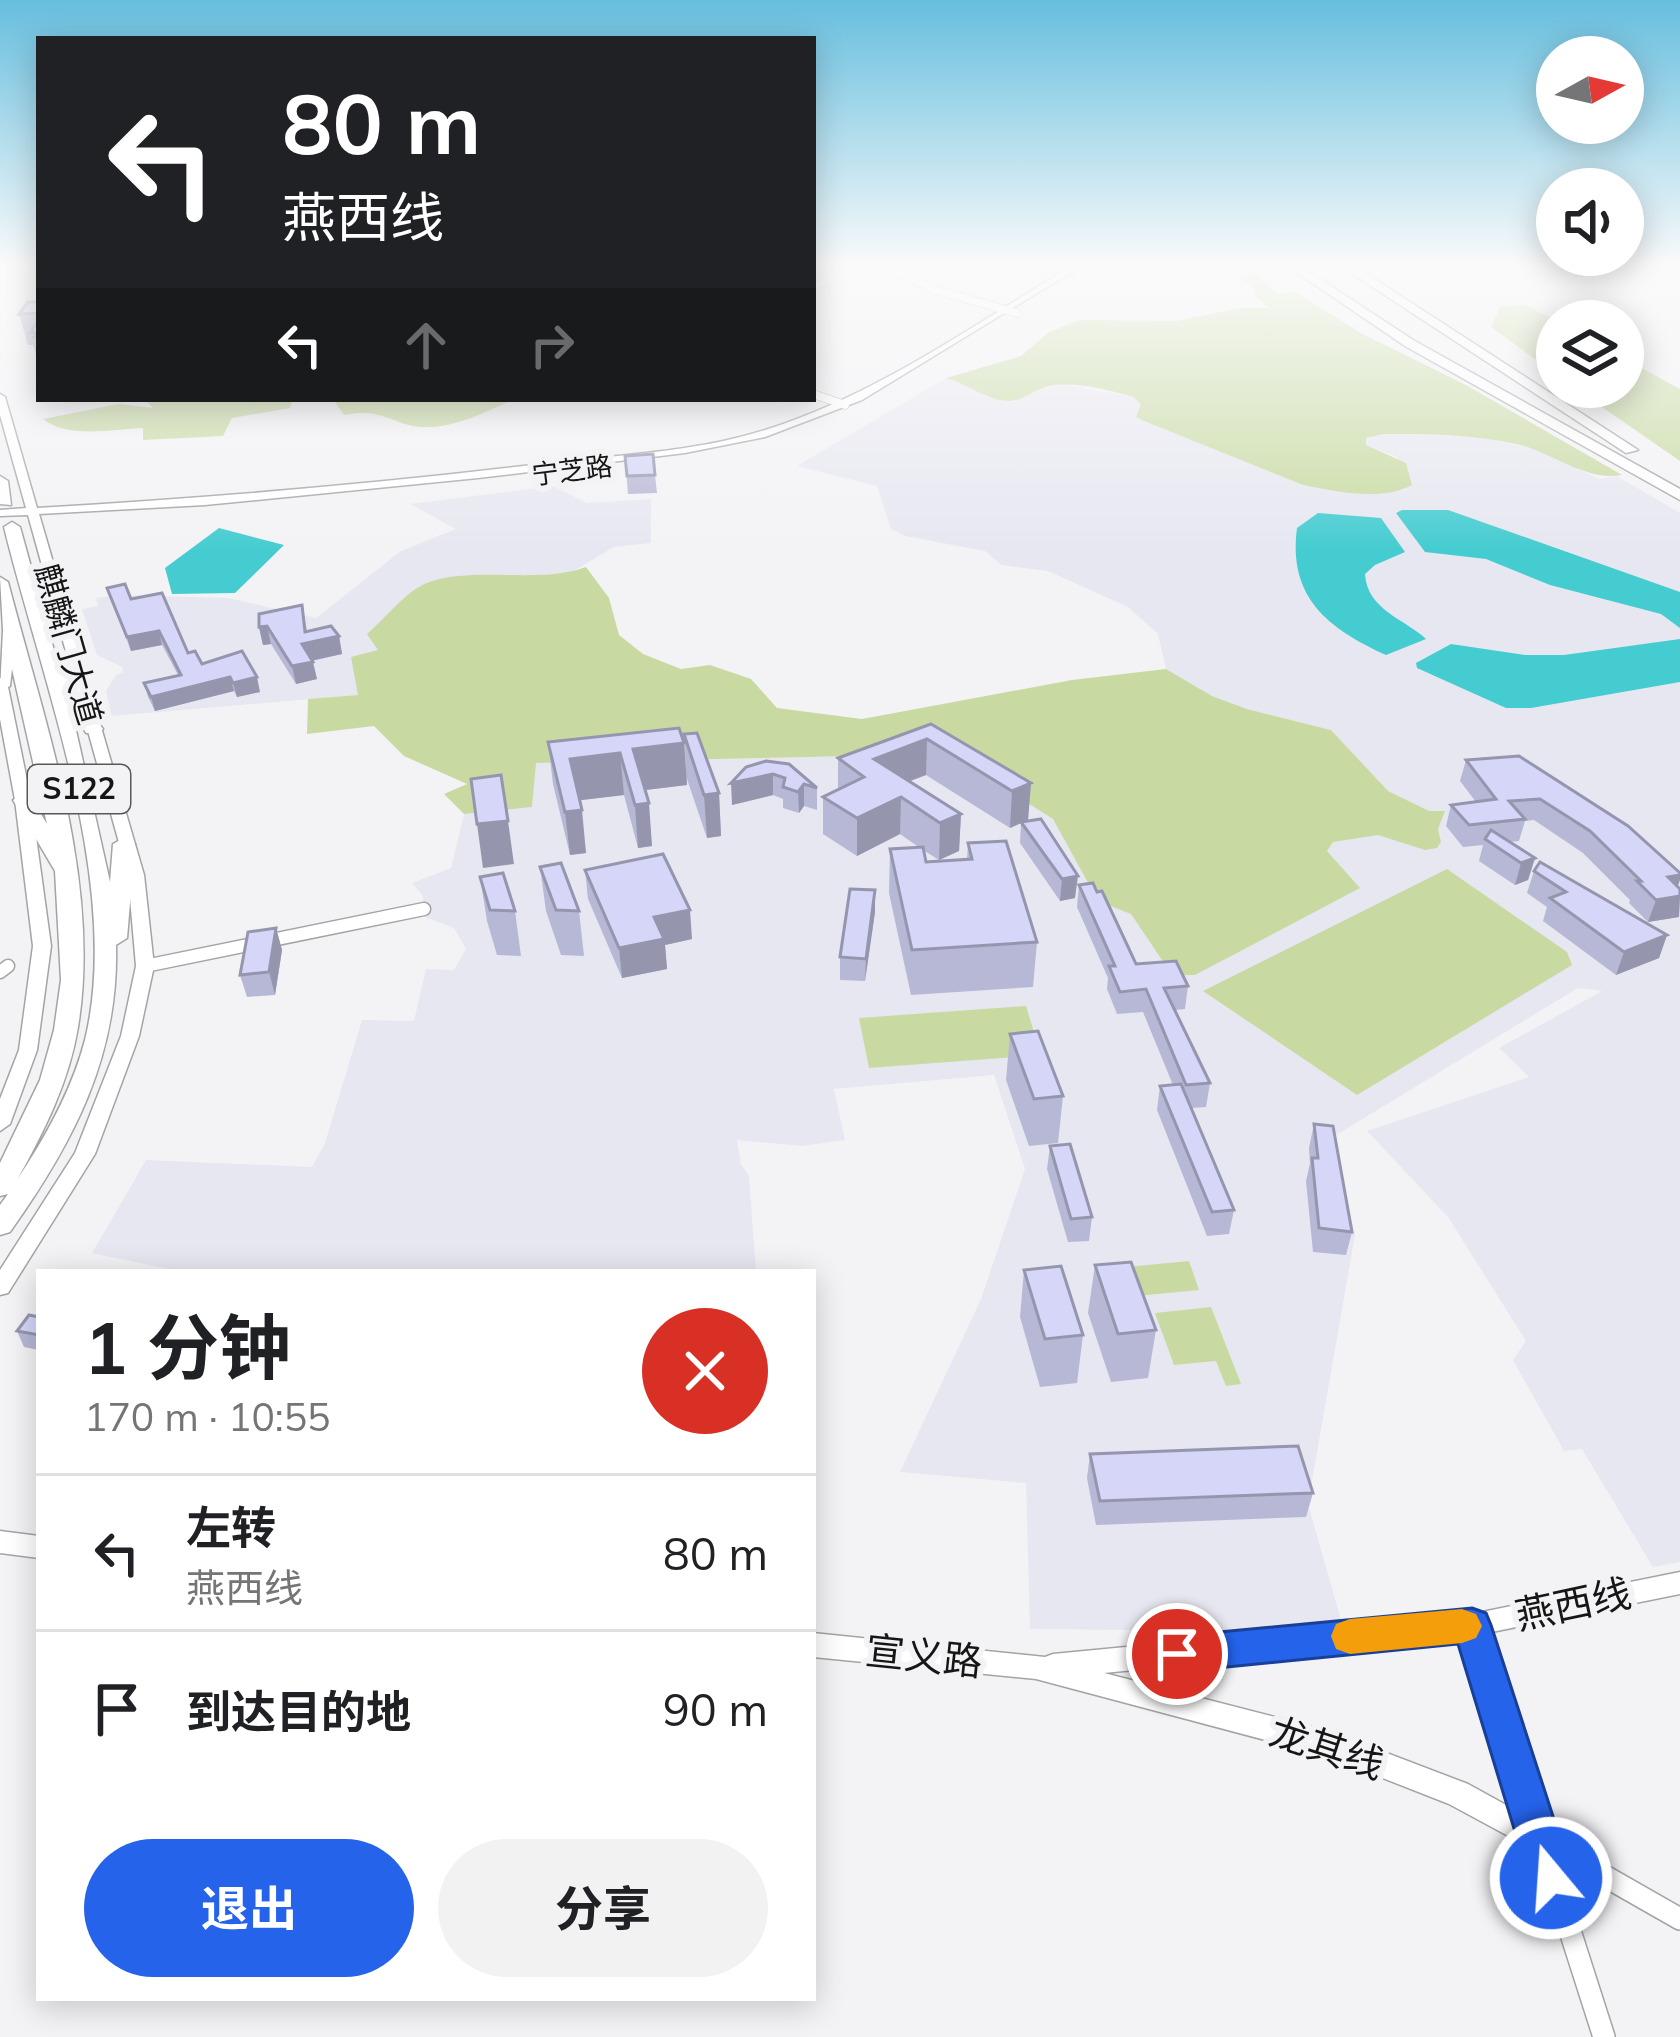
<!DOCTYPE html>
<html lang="zh">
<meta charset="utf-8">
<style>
body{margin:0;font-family:Mulish,"Noto Sans SC",sans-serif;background:#f2f2f2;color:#202124;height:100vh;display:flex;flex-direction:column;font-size:45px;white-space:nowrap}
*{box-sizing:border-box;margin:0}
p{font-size:39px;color:#757577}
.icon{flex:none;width:66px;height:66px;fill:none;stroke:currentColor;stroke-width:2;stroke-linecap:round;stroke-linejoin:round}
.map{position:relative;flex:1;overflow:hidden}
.details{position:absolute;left:36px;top:1269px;width:780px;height:732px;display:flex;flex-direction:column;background:#fff;border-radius:0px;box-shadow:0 6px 30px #0003}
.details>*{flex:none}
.top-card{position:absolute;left:36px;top:36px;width:780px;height:366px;border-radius:0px;box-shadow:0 6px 30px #0003;background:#202124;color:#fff;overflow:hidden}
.needle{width:78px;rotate:82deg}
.buttons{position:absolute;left:1536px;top:36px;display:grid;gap:24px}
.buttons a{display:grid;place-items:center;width:108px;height:108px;border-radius:50%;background:#fff;box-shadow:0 6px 30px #0003;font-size:60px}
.pin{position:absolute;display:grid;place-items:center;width:102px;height:102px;color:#fff;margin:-51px;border:6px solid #fff;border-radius:50%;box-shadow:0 3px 12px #0007}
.me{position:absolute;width:132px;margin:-66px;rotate:342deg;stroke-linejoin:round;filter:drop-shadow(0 0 9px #0008)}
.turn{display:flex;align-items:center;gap:42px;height:252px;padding:0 48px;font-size:54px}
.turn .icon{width:156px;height:156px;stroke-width:2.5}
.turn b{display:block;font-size:84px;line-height:102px}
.lanes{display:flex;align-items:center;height:114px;padding:0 48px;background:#0003;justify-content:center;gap:60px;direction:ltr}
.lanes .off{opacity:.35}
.round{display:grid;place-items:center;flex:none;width:126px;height:126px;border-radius:63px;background:#f2f2f2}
.overview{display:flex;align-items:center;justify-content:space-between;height:204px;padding:0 48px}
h1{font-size:72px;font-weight:700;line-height:90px}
.primary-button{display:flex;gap:24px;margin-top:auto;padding:24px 48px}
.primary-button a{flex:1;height:138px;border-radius:72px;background:#2563eb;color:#fff;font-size:48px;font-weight:700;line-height:138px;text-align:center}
.primary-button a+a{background:#f2f2f2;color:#202124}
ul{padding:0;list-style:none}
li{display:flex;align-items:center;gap:36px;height:156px;padding:0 48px;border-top:3px solid #e0e0e0}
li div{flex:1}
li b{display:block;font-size:45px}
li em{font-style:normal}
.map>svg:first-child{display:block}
.built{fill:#e7e7f1}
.green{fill:#c8daa1}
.water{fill:#44ccd0}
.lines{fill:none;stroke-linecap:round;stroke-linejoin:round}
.street-far2-casing{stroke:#a4a4a7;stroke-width:9}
.street-far1-casing{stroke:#a4a4a7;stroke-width:15}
.street-casing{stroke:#a4a4a7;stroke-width:24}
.secondary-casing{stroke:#a4a4a7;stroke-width:3}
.highway-casing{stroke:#a4a4a7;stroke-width:3}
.street-far2{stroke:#fff;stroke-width:8}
.street-far1{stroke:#fff;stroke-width:12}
.street{stroke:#fff;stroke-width:21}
.secondary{fill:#fff;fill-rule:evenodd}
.highway{fill:#fff;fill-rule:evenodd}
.wall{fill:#b7b8d5}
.shaded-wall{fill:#9596ae}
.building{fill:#d5d6f8;stroke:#9596ae;stroke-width:3}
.route{fill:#2563eb;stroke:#184099;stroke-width:3}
.slow{fill:#f59e0b}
.labels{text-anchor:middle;stroke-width:12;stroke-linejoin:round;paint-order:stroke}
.far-street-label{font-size:27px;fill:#161616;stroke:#f3f3f6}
.shield{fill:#f3f3f6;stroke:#585859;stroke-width:3}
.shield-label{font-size:30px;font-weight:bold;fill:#161616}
.street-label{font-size:33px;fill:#161616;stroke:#f3f3f6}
.near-street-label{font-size:39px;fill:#161616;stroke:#f3f3f6}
</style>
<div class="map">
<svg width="1680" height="2037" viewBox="0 0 1680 2037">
<rect width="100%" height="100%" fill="#f3f3f6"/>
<g class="built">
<path d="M946,378L972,385L985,396L1014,402L1040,389L1065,385L1134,397L1142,404L1144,421L1303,485L1367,493L1406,490L1397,457L1366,445V438L1383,434L1474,436L1540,450L1599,479L1617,476L1680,513V1562L1653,1567L1582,1449L1564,1451L1513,1360L1526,1341L1448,1217L1367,1131L1529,1077L1499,1048L1602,991L1578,988L1333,1137L1355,1235L1308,1504L1341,1620L1224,1631L1030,1629L1026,1483L900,1472L981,1299L1025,1169L994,1075L834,1089L845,1140L802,1146L737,1140L741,1164L749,1176L756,1272H182L92,1253L146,1160L312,1167L325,1143L362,1020L414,1021L426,969L454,970L466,949L454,928L425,917L423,896L412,883L451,868L464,814L532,807L535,763L951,754L1387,791L1331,730L1247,709L1212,696L1166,669L1158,634L1128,607L1048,571L1001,565L985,551L905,536L891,529L877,486L797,466Z"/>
<path d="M553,486L587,503L651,499V543L614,547L570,573L444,580L418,587L379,650L358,695L112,716L106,691L116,675L123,672L122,667L97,655L82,609L98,606L96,598L122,595L228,598L316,618L401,551L456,529L410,504Z"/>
</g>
<g class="green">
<path d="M1254,273L1278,294L1295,292L1361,333L1466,385L1622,475C1585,482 1553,452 1516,444C1472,434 1428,434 1383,434L1366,438V445L1406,463L1412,485C1382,502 1335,491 1303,485L1144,421L1136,417L1141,404L1133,397C1107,390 1073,380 1046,387C1034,390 1022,401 1010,401C987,401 968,384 946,378L1021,356L1049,332L1080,320L1176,321L1240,308H1269L1254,295L1256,289L1238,278Z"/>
<path d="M1526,305L1557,322V375L1491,327L1500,307Z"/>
<path d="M1623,358L1680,389V461L1573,387H1623Z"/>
<path d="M144,399H310L292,402L290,408L232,418L223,436L143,440V428C113,429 67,439 43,419L119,404L153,408Z"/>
<path d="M333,399H515C489,410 459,426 430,427C396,429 385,406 344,415Z"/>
<path d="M586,567L609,598L619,635L643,654L681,669L710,665L751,679L777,708L862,719L1072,680L1166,669L1212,696L1247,709L1331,730L1388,791L1429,811H1445L1438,829L1441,842L1437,848L1425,850L1378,835L1333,842L1327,851L1360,888L1195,975H1183L1162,960L1131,914L1098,901L1053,819L951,754L536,763L532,807L464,814L444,794L467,784L404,756L374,726L307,734L308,699L358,695L351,657L378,650L367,634C383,620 399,600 417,588C460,562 536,586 586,567Z"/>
<path d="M1447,869L1567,952L1572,965L1357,1095L1203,991Z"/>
<path d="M1026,1006L1041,1055L869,1068L859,1018Z"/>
<path d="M1189,1261L1199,1290L1116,1298L1106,1269Z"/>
<path d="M1211,1307L1241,1384L1226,1386L1216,1361L1174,1365L1155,1313Z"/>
</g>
<g class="water">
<path d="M1402,510H1448L1680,592V628L1661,614L1550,585L1486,559L1425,552L1396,513Z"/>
<path d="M1318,513L1381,518L1405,552L1375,565L1365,574C1367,610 1405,619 1426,639L1386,655C1327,628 1288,597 1297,528Z"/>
<path d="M219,528L284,545L235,593L172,594L165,568Z"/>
<path d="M1680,639V682L1531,708H1506L1417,668L1416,663L1451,644L1525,655H1564Z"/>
</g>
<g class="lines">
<defs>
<g id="street-far2">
<path d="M888,267L935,290L1017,313"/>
<path d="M813,286L866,267"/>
<path d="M813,394L845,405"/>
</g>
<g id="street-far1">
<path d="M145,966L424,909"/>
<path d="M0,972L8,966"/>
</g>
<g id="street">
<path d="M1472,1625L1604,2037"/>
<path d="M1538,1838L1680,1919"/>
</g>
<g id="secondary">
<path d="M1070,267H1080L862,400L765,437L685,453L478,478L205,505L39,514L144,875L154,966L139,1036L95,1154L8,1293L0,1295V1270L75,1153L121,1036L136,966L128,875L28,515L0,516V510L26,508L0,415V394L5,397L37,508C208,498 378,484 548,463C619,455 696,452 765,430C875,396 972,326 1070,267Z"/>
<path d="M0,678L7,682L31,800L51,946L37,1050L10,1124L0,1131V1099L19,1050L33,946L15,800L0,719Z"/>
<path d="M0,1531L39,1536V1558L0,1553Z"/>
<path d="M1680,1572V1594L1472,1636L1104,1673L1329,1731L1468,1784L1548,1828L1552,1838L1548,1848L1538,1852L1449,1804L1329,1757L1036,1679L813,1657V1633L1045,1657L1053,1654L1472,1614Z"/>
</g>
<g id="highway">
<path d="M1289,267H1302L1413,340L1680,489V500L1405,346Z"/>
<path d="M1342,267H1356L1638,450L1626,453Z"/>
<path d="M0,476L8,481L11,505L0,504Z"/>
<path d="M12,522L20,527L58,665L103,729L100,733H86L71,708L110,882L113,844L124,838L135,844L127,938L116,945C119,1057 73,1143 10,1232L0,1235V1205L8,1194L0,1196V1163L40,1080L54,1030L61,980L55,871L13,800L23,794L30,796L47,824L12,669L10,686L0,691L3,630L0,577L8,582C44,721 102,882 78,1027C69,1082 44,1132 17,1180C45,1138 72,1090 85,1040C123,885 41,679 4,527Z"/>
</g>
</defs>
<use href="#street-far2" class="street-far2-casing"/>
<use href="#street-far1" class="street-far1-casing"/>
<use href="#street" class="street-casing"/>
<use href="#secondary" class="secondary-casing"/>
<use href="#highway" class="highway-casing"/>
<use href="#street-far2" class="street-far2"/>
<use href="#street-far1" class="street-far1"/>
<use href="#street" class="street"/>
<use href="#secondary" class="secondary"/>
<use href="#highway" class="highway"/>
</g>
<g class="wall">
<path d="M39,302V364L33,345H28L19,314Z"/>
<path d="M625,456L655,475L657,493L628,494Z"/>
<path d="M107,588L131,599L202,664L260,692L237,697L234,691L155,711L148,697L144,683L178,675L162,645L131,651Z"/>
<path d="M302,605L307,631L339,636L342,654L312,661L317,679L296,684L271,644L263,645L259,627Z"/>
<path d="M931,724L1031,783L1028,820L1025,821L1075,898L1060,901L1020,843L1021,823L1010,828L926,775L910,781L961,814L959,851L939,860L923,850L926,862L967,860L968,843L1037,942L1033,987L911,995L889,893L890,849L920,848L900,834L857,856L823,834V797L838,790V758Z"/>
<path d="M684,734L719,793L721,836L707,838L686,776Z"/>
<path d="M548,742L684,743L687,785L645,790L652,846L638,848L624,795L579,800L586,853L570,855L553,784Z"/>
<path d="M1519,756L1680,889L1679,917L1648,922L1629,903L1630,900L1583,853L1534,820L1525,821L1519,841L1510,842L1535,858L1528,880L1515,885L1479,861L1483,845L1463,847L1446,826L1451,805L1476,802L1460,781L1466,760Z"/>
<path d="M746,767L817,788V810L804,806L799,813L783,808V799L773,795L732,805Z"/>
<path d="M540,867L579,911L584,956L561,955L546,911Z"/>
<path d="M585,870L692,939L665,945L667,969L622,978L588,899Z"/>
<path d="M1534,871L1667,935L1659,958L1616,975L1543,921L1547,907L1527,893Z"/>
<path d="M480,877L515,911L521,956L497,955L487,921Z"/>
<path d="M1079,885L1136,964L1188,986L1185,1009L1175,1010L1210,1083L1206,1107L1191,1108L1234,1210L1229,1234L1207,1236L1157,1110L1160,1086L1173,1085L1143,1012L1117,1014L1107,989L1108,978L1077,907Z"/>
<path d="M875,912L865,981L840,980V957Z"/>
<path d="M276,928L282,950L275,995L247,997L240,975Z"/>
<path d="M1010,1034L1063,1096L1058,1143L1029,1146L1006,1080Z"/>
<path d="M1314,1124L1352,1232L1346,1255L1313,1252L1306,1181L1310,1163L1309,1148Z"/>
<path d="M1050,1146L1092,1217L1089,1241L1068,1242L1047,1169Z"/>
<path d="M1095,1265L1156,1330L1148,1378L1111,1382L1088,1313Z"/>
<path d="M1024,1270L1083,1335L1077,1383L1040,1387L1020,1317Z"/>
<path d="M39,1317V1350L24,1347L17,1331Z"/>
<path d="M1090,1454L1313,1493L1306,1517L1096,1525L1087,1478Z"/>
</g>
<g class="shaded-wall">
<path d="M302,605L308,643L339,636L342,654L305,662L302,644Z"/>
<path d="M267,626L271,644L263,645L259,627Z"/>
<path d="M159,631L162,645L131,651L127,637Z"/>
<path d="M313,662L317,679L296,684L292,666Z"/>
<path d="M230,677L234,691L155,711L151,697Z"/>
<path d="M257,677L260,692L237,697L233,683Z"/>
<path d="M927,739L926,775L873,795L874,759Z"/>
<path d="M684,743L687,785L637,791L633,749Z"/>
<path d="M620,753L624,795L574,801L570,759Z"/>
<path d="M773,774V795L732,805L731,783Z"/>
<path d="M1031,783L1028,820L1010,828L1012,791Z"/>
<path d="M804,784V806L799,813L798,792Z"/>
<path d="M719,793L721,836L707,838L704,795Z"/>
<path d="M901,797L900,834L857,856V818Z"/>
<path d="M649,803L652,846L638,848L635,805Z"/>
<path d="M582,810L586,853L570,855L565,812Z"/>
<path d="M961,814L959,851L939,860L940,823Z"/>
<path d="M508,821L514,864L483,868L477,824Z"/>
<path d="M1535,858L1528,880L1515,885L1521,863Z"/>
<path d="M1680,875V880L1674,897L1668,877Z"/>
<path d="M1078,876L1075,898L1060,901L1062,879Z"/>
<path d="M875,890V912L865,981L866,959Z"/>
<path d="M1680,896L1679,917L1648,922L1656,900Z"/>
<path d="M690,910L692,939L665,945L667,969L622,978L619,948L654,917Z"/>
<path d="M276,928L282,950L275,995L269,972Z"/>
<path d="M1667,935L1659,958L1616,975L1624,952Z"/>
</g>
<g class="building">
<path d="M28,302H39V313L19,314Z"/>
<path d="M39,320V336L34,337L37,332L30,333Z"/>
<path d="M653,454L655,475L627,476L625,456Z"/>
<path d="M125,584L131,599L162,593L188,653L195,651L202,664L242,651L257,677L233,683L230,677L151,697L144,683L181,675L159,631L127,637L107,588Z"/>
<path d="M302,605L305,632L331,626L339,636L302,644L313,662L292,666L267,626L259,627V614Z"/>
<path d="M931,724L1031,783L1012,791L927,739L874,759L961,814L940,823L901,797L857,818L823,797L864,777L838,758Z"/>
<path d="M679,728L684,743L633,749L649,803L635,805L620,753L570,759L582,810L565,812L548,742Z"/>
<path d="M697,733L719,793L704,795L684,734Z"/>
<path d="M1519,756L1628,826L1680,873V875L1668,877L1680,889V896L1656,900L1637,881H1641L1590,831L1540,799L1509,801L1525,819L1469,825L1451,805L1496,799L1466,760Z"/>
<path d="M766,761L789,764L817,788L804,784L798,792L783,787L785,778L773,774L731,783L746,767Z"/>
<path d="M501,775L508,821L477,824L471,779Z"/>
<path d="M1041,819L1078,876L1062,879L1021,822Z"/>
<path d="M1491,830L1535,858L1521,863L1485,839Z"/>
<path d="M1006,841L1037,942L912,950L890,849L923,847L926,862L972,859L968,843Z"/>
<path d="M663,854L690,910L654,917L664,939L619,948L585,870Z"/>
<path d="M1540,862L1667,935L1624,952L1550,898L1566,892L1534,871Z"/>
<path d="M561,863L579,911L556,910L540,867Z"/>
<path d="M503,873L515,911L490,910L480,877Z"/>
<path d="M1093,883L1097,892L1102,891L1136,964L1176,961L1188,986L1164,988L1210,1083L1186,1085L1146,989L1120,992L1109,966H1115L1079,885Z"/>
<path d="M850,889L875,890L866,959L840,957Z"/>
<path d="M276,928L269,972L240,975L248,932Z"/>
<path d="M1038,1031L1063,1096L1034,1099L1010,1034Z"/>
<path d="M1181,1084L1234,1210L1212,1212L1160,1086Z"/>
<path d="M1314,1124L1333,1126L1352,1232L1319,1228L1312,1158H1318Z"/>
<path d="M1070,1144L1092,1217L1071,1219L1050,1146Z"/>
<path d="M1131,1262L1156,1330L1118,1334L1095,1265Z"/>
<path d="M1061,1266L1083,1335L1045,1339L1024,1270Z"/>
<path d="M29,1315L39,1317V1335L17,1331Z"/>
<path d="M1298,1446L1313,1493L1100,1501L1090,1454Z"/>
</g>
<linearGradient id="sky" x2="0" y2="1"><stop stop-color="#66bede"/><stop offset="0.48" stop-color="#fafafb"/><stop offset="1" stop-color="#fafafb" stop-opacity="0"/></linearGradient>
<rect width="1680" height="552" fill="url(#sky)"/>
<path class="route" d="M1472,1608L1486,1613L1491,1625L1573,1878L1567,1893L1551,1900L1536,1893L1529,1878L1458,1644L1177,1672L1163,1667L1157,1654L1163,1642L1177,1636Z"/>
<path class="slow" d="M1462,1609L1476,1614L1482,1626L1476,1638L1462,1643L1350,1654L1336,1649L1331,1636L1336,1624L1350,1619Z"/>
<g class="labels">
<g class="far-street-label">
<text transform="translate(572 471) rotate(-7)" y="9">宁芝路</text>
</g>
<rect class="shield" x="28" y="765" width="102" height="48" rx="9"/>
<g class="shield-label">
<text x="79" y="799">S122</text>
</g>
<g class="street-label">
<text transform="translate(69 644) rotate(74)" y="12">麒麟门大道</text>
</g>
<g class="near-street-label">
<text transform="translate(1573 1604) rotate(-12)" y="14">燕西线</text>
<text transform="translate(924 1656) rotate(6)" y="14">宣义路</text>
<text transform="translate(1327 1748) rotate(18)" y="14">龙其线</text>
</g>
</g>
</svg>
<div class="buttons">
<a><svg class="needle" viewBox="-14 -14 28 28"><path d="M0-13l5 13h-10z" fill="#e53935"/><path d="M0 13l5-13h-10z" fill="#757577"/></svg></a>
<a><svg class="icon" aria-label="sound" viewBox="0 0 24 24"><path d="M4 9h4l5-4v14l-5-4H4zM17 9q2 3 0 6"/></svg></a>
<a><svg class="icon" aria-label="layers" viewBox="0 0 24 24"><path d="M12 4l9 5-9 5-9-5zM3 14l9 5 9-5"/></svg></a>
</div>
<div class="pin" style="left:1177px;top:1654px;background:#d93025"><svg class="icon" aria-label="arrive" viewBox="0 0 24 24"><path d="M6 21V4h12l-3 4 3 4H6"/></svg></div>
<svg class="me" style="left:1551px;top:1878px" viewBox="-20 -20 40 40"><circle r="17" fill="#2563eb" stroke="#fff" stroke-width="3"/><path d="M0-11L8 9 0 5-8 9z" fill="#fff"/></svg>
<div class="top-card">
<div class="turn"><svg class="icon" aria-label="left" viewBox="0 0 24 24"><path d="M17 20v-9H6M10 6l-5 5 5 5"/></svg><div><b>80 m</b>燕西线</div></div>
<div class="lanes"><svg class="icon" aria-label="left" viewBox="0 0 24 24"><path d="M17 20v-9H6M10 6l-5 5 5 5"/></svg><svg class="icon off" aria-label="ahead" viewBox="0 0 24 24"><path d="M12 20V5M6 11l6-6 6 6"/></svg><svg class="icon off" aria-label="right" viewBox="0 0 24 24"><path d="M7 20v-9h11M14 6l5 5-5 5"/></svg></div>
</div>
<section class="details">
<div class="overview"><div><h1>1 分钟</h1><p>170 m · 10:55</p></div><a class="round" style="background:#d93025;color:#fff"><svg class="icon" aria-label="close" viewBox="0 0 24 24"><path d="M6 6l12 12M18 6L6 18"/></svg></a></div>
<ul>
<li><svg class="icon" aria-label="left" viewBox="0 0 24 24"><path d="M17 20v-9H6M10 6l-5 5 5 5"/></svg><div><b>左转</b><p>燕西线</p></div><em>80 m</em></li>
<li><svg class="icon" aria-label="arrive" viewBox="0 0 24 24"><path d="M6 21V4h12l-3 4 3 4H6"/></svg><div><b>到达目的地</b></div><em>90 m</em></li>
</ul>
<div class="primary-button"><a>退出</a><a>分享</a></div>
</section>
</div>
